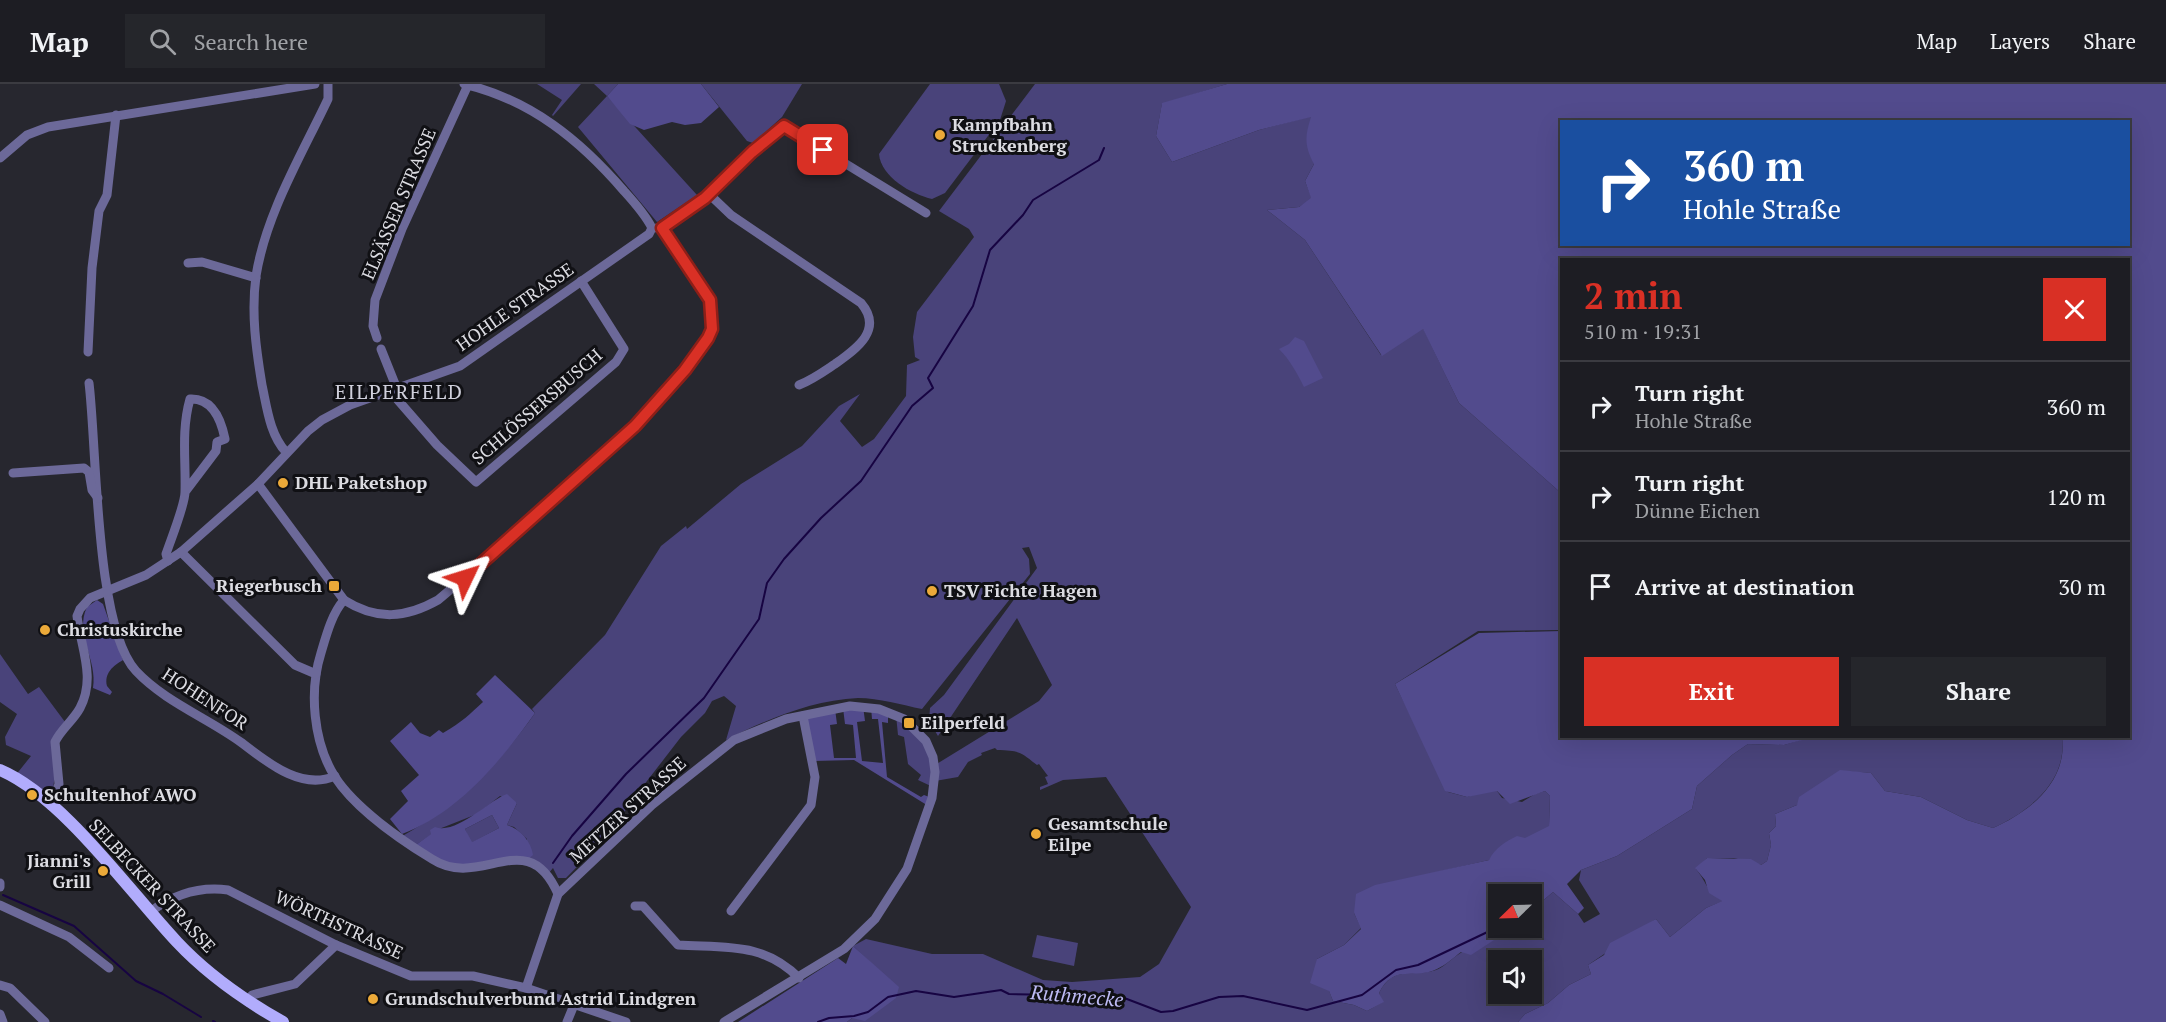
<!DOCTYPE html>
<meta charset="utf-8">
<style>
body{margin:0;font-family:"PT Serif",serif;background:#25262b;color:#f1f3f6;height:100vh;display:flex;flex-direction:column;font-size:22px;white-space:nowrap}
*{box-sizing:border-box;margin:0}
p{font-size:20px;color:#a0a2a6}
.icon{flex:none;width:33px;height:33px;fill:none;stroke:currentColor;stroke-width:2;stroke-linecap:round;stroke-linejoin:round}
.map{position:relative;flex:1;overflow:hidden}
.drawer{position:absolute;left:1560px;top:174px;width:570px;height:480px;display:flex;flex-direction:column;background:#1d1d23;border-radius:0px;box-shadow:0 6px 24px #0002,0 0 0 2px #3b3b41}
.drawer>*{flex:none}
.top-card{position:absolute;left:1560px;top:36px;width:570px;height:126px;border-radius:0px;box-shadow:0 6px 24px #0002,0 0 0 2px #3b3b41;background:#1a4fa0;color:#fff;overflow:hidden}
.needle{width:39px;rotate:247deg}
.fabs{position:absolute;left:1488px;top:800px;display:grid;gap:12px}
.fabs a{display:grid;place-items:center;width:54px;height:54px;border-radius:0px;background:#1d1d23;box-shadow:0 6px 24px #0002,0 0 0 2px #3b3b41;font-size:30px}
.pin{position:absolute;display:grid;place-items:center;width:51px;height:51px;color:#fff;margin:-26px;border-radius:12px;box-shadow:0 3px 9px #0006}
.me{position:absolute;width:66px;margin:-33px;rotate:49deg;stroke-linejoin:round;filter:drop-shadow(0 0 4px #0008)}
.turn{display:flex;align-items:center;gap:21px;height:126px;padding:0 24px;font-size:27px}
.turn .icon{width:78px;height:78px;stroke-width:2.5}
.turn b{display:block;font-size:42px;line-height:51px}
.round{display:grid;place-items:center;flex:none;width:63px;height:63px;border-radius:0px;background:#25262b}
.summary{display:flex;align-items:center;justify-content:space-between;height:102px;padding:0 24px}
h1{font-size:36px;font-weight:700;line-height:45px;color:#d93025}
.primary-button{display:flex;gap:12px;margin-top:auto;padding:12px 24px}
.primary-button a{flex:1;height:69px;border-radius:0px;background:#d93025;color:#fff;font-size:24px;font-weight:700;line-height:69px;text-align:center}
.primary-button a+a{background:#25262b;color:#f1f3f6}
ul{padding:0;list-style:none}
li{display:flex;align-items:center;gap:18px;height:90px;padding:0 24px;border-top:2px solid #3b3b41}
li div{flex:1}
li b{display:block;font-size:22px}
li em{font-style:normal}
header{display:flex;align-items:center;gap:36px;box-sizing:border-box;height:84px;padding:0 30px;background:#1d1d23;border-bottom:2px solid #3b3b41}
header strong{font-size:28px}
nav{display:flex;gap:33px;margin-inline-start:auto;font-size:21px}
.search{width:420px;height:54px;background:#25262b;display:flex;align-items:center;gap:15px;box-sizing:border-box;padding:0 21px;border-radius:0px;color:#a0a2a6;font-size:22px}
.map>svg:first-child{display:block}
.green{fill:#49437a;fill-rule:evenodd}
.forest{fill:#524b8d;fill-rule:evenodd}
.lines{fill:none;stroke-linecap:round;stroke-linejoin:round}
.stream{stroke:#170442;stroke-width:2}
.minor{stroke:#6c6999;stroke-width:9}
.major{stroke:#b1acfc;stroke-width:12}
.route-casing{stroke:#8d1f18;stroke-width:15}
.route{stroke:#d93025;stroke-width:10}
.poi-dot{fill:#eba939;stroke:#101014;stroke-width:2}
.labels{text-anchor:middle;stroke-width:6;stroke-linejoin:round;paint-order:stroke}
.poi-label{font-size:18px;font-weight:bold;fill:#dcdce2;stroke:#101014;text-anchor:start}
.street-label{font-size:18px;fill:#dcdce2;stroke:#101014}
.neighbourhood-label{font-size:20px;letter-spacing:1.5px;fill:#d0d0dc;stroke:#101014}
.water-label{font-size:20px;font-style:italic;fill:#bebbf5;stroke:#101014}
</style>
<header>
<strong>Map</strong>
<div class="search"><svg class="icon" aria-label="search" viewBox="0 0 24 24"><circle cx="10" cy="10" r="6"/><path d="M15 15l6 6"/></svg>Search here</div>
<nav><a>Map</a><a>Layers</a><a>Share</a></nav>
</header>
<div class="map">
<svg width="2166" height="938" viewBox="0 0 2166 938">
<rect width="100%" height="100%" fill="#27272f"/>
<g class="green">
<path d="M537,0H581L553,32L552,31L562,16Z"/>
<path d="M594,0H618L607,12L697,111L657,138L578,43L607,12Z"/>
<path d="M701,0H802L782,33L753,59L747,57Z"/>
<path d="M930,0H999L1006,17L1000,36L945,109L932,115C911,110 881,93 879,70Z"/>
<path d="M1035,0H1227L1162,20L1156,52L1172,78L1259,46L1312,32L1314,80L1305,97L1312,115L1299,123L1267,126L1305,156L1381,271L1423,244L1459,319L1561,409V546L1478,547L1395,600L1448,708L1467,713L1488,706L1497,707L1502,714L1522,718L1535,710L1545,707L1550,712L1549,743L1489,776L1373,803L1354,829L1361,844L1344,861L1317,875L1333,917L1354,921L1367,927L1383,918L1379,909C1394,880 1412,894 1436,886C1444,883 1451,875 1459,870C1477,858 1512,843 1532,843V826L1553,808L1578,830L1584,839L1600,830L1579,796L1581,786L1617,772L1692,725L1697,702L1732,671L1748,660L1784,661L1813,652H2062C2068,697 2030,727 1993,744L1967,736L1921,713L1885,707L1871,689L1840,687L1797,721L1775,730L1776,742L1769,749L1771,761L1767,777L1761,781L1734,774H1707L1696,785C1708,800 1705,806 1723,817L1706,824L1670,853L1656,835L1588,881L1591,890L1569,901L1548,919L1525,930L1518,938H847L852,934L869,877L853,862L866,855L932,870H983L1043,896L1072,898L1140,893L1159,880L1191,823L1106,693L1063,696L1040,706V703L1048,700L1045,693L1048,692L1039,680L1037,681C1019,667 1020,667 997,666L995,664L981,669L982,671L968,678L958,693L935,697V704L918,696L921,691L908,680L904,653L898,651L896,631L916,644L935,681L1039,617L1052,601L1017,534L938,652L929,637L930,624L944,611L1037,484L1029,463L1022,464L1029,475L1030,490L922,625C902,621 879,614 858,614C812,616 765,636 726,656L736,622L724,612L712,617L705,629L681,653L630,719L613,746L566,794H558L553,784L548,790L527,776V755L514,743L507,741L517,719L500,712L477,730L439,745L413,763L399,754C455,723 498,682 535,629L532,625L605,551L661,462L686,442L687,445L741,400L802,362L839,322L860,310L840,337L862,363L874,355L906,312L907,281L920,276L915,273L913,253L917,228L974,153L969,145L939,127ZM1498,876H1532V909H1498Z"/>
<path d="M0,570L28,610L39,603L68,642L60,649L51,722L15,692L31,672L6,661L5,653L17,630L0,618Z"/>
<path d="M492,731L499,744L471,759L465,745Z"/>
<path d="M1037,851L1078,859L1074,882L1032,873Z"/>
</g>
<g class="forest">
<path d="M618,0H701L719,23L701,39L685,41L672,38L644,46L630,40L607,12Z"/>
<path d="M1227,0H2166V938H1518L1525,930L1548,919L1569,901L1591,890L1588,881L1604,871L1610,859L1656,835L1670,853L1706,824L1722,817L1709,809L1705,796L1695,784L1707,774L1751,775L1761,781L1767,777L1771,761L1769,749L1776,742L1775,730L1797,721L1799,713L1840,686L1871,689L1885,707L1921,713L1967,736L1993,744C2030,728 2068,697 2062,653L2128,652V176H1562L1561,409L1459,319L1423,245L1382,272L1305,156L1267,126L1299,123L1311,114L1305,97L1314,80C1304,61 1305,52 1311,33L1259,46L1172,78L1156,52L1162,19ZM1562,38H2128V160H1562Z"/>
<path d="M1295,253L1304,257L1323,294L1304,303C1297,289 1290,276 1279,265L1289,260Z"/>
<path d="M97,516L103,520L123,576C113,582 104,589 107,602L112,608L110,611L93,604C98,576 74,550 87,523Z"/>
<path d="M1561,547L1562,652L1813,653L1784,661L1748,660L1732,671L1697,702L1692,725L1617,772L1581,786L1567,800L1584,824L1578,830L1553,808L1532,826V810H1498V843H1514L1471,871L1461,868C1453,874 1446,881 1437,885C1415,896 1394,879 1379,909L1384,918L1367,927L1354,921L1333,917L1329,907L1310,899L1317,875L1344,861L1361,845L1354,829L1356,810L1375,801L1489,776C1495,764 1505,758 1517,752L1525,754L1549,742L1550,712L1545,707L1510,720L1497,707L1467,713L1445,707L1395,600L1479,549Z"/>
<path d="M495,591L535,629C501,677 458,729 402,750L390,735L408,717L401,707L419,691L390,657L411,638L420,649L430,653L439,646L443,649C462,638 470,630 483,618L476,610Z"/>
<path d="M863,622L865,637L857,638L862,677L883,679L878,635H872L871,623L888,627V639L882,638L887,693L921,713L924,711L932,714L930,723L854,676L813,677L803,632L835,625L837,640L830,641L834,674H856L853,641L845,640L843,624Z"/>
<path d="M507,710L517,719L507,741C520,745 531,757 533,771L527,776L450,782L413,763L431,750L430,746L435,743C457,751 489,716 507,710ZM492,731L499,744L472,758L465,745Z"/>
<path d="M853,862L899,903L896,914L865,937L852,934L847,938H738L838,874L846,880Z"/>
</g>
<g class="lines">
<g class="stream">
<path d="M553,779L572,752L626,690L704,614L759,535L767,499L784,475L821,434L861,397L912,322L933,304L928,294L973,222L990,166L1023,131L1033,116L1099,76L1104,64"/>
<path d="M1527,810L1534,802"/>
<path d="M3,811L74,842L136,897L163,910L201,933"/>
<path d="M213,937L215,938"/>
<path d="M818,938L829,934L854,932L868,928L888,913L916,907L954,913L1001,906L1009,910L1119,912L1161,928L1173,927L1219,913L1243,912L1307,926L1362,911L1396,886L1418,881L1498,843"/>
</g>
<g class="minor">
<path d="M464,0C531,16 580,56 624,107C634,118 645,130 652,144"/>
<path d="M0,74L27,51L48,43L315,0"/>
<path d="M709,110L731,131L861,219C884,246 856,265 835,280C823,288 812,296 799,301"/>
<path d="M657,144H662L705,114L752,68L784,42L926,129"/>
<path d="M188,179L202,178L256,194"/>
<path d="M377,254L373,242L375,216L402,145L468,1"/>
<path d="M381,265L397,305"/>
<path d="M88,268L92,184L99,127L107,111L116,31"/>
<path d="M89,299C97,364 95,543 136,587C165,618 208,634 242,659C267,678 301,707 335,692"/>
<path d="M390,307L437,361L476,398L616,278L624,265L581,197"/>
<path d="M286,368C270,351 267,324 262,301C256,265 251,229 256,192C266,130 301,72 328,15V0"/>
<path d="M13,389L84,384L89,388L92,406L98,414"/>
<path d="M258,400L344,516C332,529 326,552 321,569C309,607 313,658 335,693C355,724 401,756 432,775C481,807 527,739 558,810"/>
<path d="M181,468L295,581L316,590"/>
<path d="M168,477L166,470C171,455 185,421 185,408C186,376 181,347 190,315C212,314 221,335 225,355L217,358L216,367L185,408"/>
<path d="M344,516C377,537 406,534 438,516L527,441L635,342L685,286L708,254L712,245L710,216L662,144"/>
<path d="M51,722L59,700L55,658C61,645 73,637 80,624C96,594 81,564 77,532L80,525L90,514L146,491L181,468L258,400L308,347L322,336L350,321L460,282L649,150L652,144"/>
<path d="M0,799V803"/>
<path d="M0,821L69,853L109,884"/>
<path d="M635,822H643L678,861C726,864 763,858 799,894"/>
<path d="M731,827L811,721L815,693L803,632"/>
<path d="M150,828C173,811 199,802 228,806L336,861L411,892H473L526,904L626,938"/>
<path d="M0,901L10,904L45,938"/>
<path d="M526,904L558,810L652,721L734,656L786,635L850,622L879,625L904,635L926,657L933,673L935,688L932,714L907,785L875,835L844,865L724,938"/>
<path d="M248,918L252,911L295,900L336,861"/>
<path d="M0,930L3,938"/>
<path d="M567,938L574,921"/>
</g>
<path class="major" d="M0,686C62,712 130,808 177,858C208,891 244,916 283,938"/>
</g>
<g class="lines">
<defs>
<path id="route" d="M465,494L635,342L685,286L708,254L712,245L710,216L662,144L705,114L752,68L784,42L823,66"/>
</defs>
<use href="#route" class="route-casing"/>
<use href="#route" class="route"/>
</g>
<g class="poi-dot">
<circle cx="940" cy="51" r="6"/>
<circle cx="283" cy="399" r="6"/>
<rect x="328" y="496" width="12" height="12" rx="3"/>
<circle cx="932" cy="507" r="6"/>
<circle cx="45" cy="546" r="6"/>
<rect x="903" y="633" width="12" height="12" rx="3"/>
<circle cx="32" cy="711" r="6"/>
<circle cx="1036" cy="750" r="6"/>
<circle cx="103" cy="787" r="6"/>
<circle cx="373" cy="915" r="6"/>
</g>
<g class="labels">
<g class="poi-label">
<text x="952" y="47">Kampfbahn<tspan x="952" dy="21">Struckenberg</tspan></text>
<text x="295" y="405">DHL Paketshop</text>
<text x="322" y="508" text-anchor="end">Riegerbusch</text>
<text x="944" y="513">TSV Fichte Hagen</text>
<text x="57" y="552">Christuskirche</text>
<text x="921" y="645">Eilperfeld</text>
<text x="44" y="717">Schultenhof AWO</text>
<text x="1048" y="746">Gesamtschule<tspan x="1048" dy="21">Eilpe</tspan></text>
<text x="91" y="783" text-anchor="end">Jianni's<tspan x="91" dy="21">Grill</tspan></text>
<text x="385" y="921">Grundschulverbund Astrid Lindgren</text>
</g>
<g class="street-label">
<text transform="translate(399 120) rotate(-67)" y="6">ELSÄSSER STRASSE</text>
<text transform="translate(515 223) rotate(-35)" y="6">HOHLE STRASSE</text>
<text transform="translate(537 323) rotate(-41)" y="6">SCHLÖSSERSBUSCH</text>
<text transform="translate(205 615) rotate(33)" y="6">HOHENFOR</text>
<text transform="translate(628 726) rotate(-42)" y="6">METZER STRASSE</text>
<text transform="translate(152 802) rotate(47)" y="6">SELBECKER STRASSE</text>
<text transform="translate(339 841) rotate(25)" y="6">WÖRTHSTRASSE</text>
</g>
<g class="neighbourhood-label">
<text x="399" y="315">EILPERFELD</text>
</g>
<g class="water-label">
<text transform="translate(1077 912) rotate(5)" y="7">Ruthmecke</text>
</g>
</g>
</svg>
<div class="fabs">
<a><svg class="needle" viewBox="-14 -14 28 28"><path d="M0-13l5 13h-10z" fill="#e53935"/><path d="M0 13l5-13h-10z" fill="#a0a2a6"/></svg></a>
<a><svg class="icon" aria-label="sound" viewBox="0 0 24 24"><path d="M4 9h4l5-4v14l-5-4H4zM17 9q2 3 0 6"/></svg></a>
</div>
<div class="pin" style="left:823px;top:66px;background:#d93025"><svg class="icon" aria-label="arrive" viewBox="0 0 24 24"><path d="M6 21V4h12l-3 4 3 4H6"/></svg></div>
<svg class="me" style="left:465px;top:494px" viewBox="-20 -20 40 40"><path d="M0-17L14 15 0 8-14 15z" fill="#d93025" stroke="#fff" stroke-width="4"/></svg>
<div class="top-card">
<div class="turn"><svg class="icon" aria-label="right" viewBox="0 0 24 24"><path d="M7 20v-9h11M14 6l5 5-5 5"/></svg><div><b>360 m</b>Hohle Straße</div></div>
</div>
<section class="drawer">
<div class="summary"><div><h1>2 min</h1><p>510 m · 19:31</p></div><a class="round" style="background:#d93025;color:#fff"><svg class="icon" aria-label="close" viewBox="0 0 24 24"><path d="M6 6l12 12M18 6L6 18"/></svg></a></div>
<ul>
<li><svg class="icon" aria-label="right" viewBox="0 0 24 24"><path d="M7 20v-9h11M14 6l5 5-5 5"/></svg><div><b>Turn right</b><p>Hohle Straße</p></div><em>360 m</em></li>
<li><svg class="icon" aria-label="right" viewBox="0 0 24 24"><path d="M7 20v-9h11M14 6l5 5-5 5"/></svg><div><b>Turn right</b><p>Dünne Eichen</p></div><em>120 m</em></li>
<li><svg class="icon" aria-label="arrive" viewBox="0 0 24 24"><path d="M6 21V4h12l-3 4 3 4H6"/></svg><div><b>Arrive at destination</b></div><em>30 m</em></li>
</ul>
<div class="primary-button"><a>Exit</a><a>Share</a></div>
</section>
</div>
